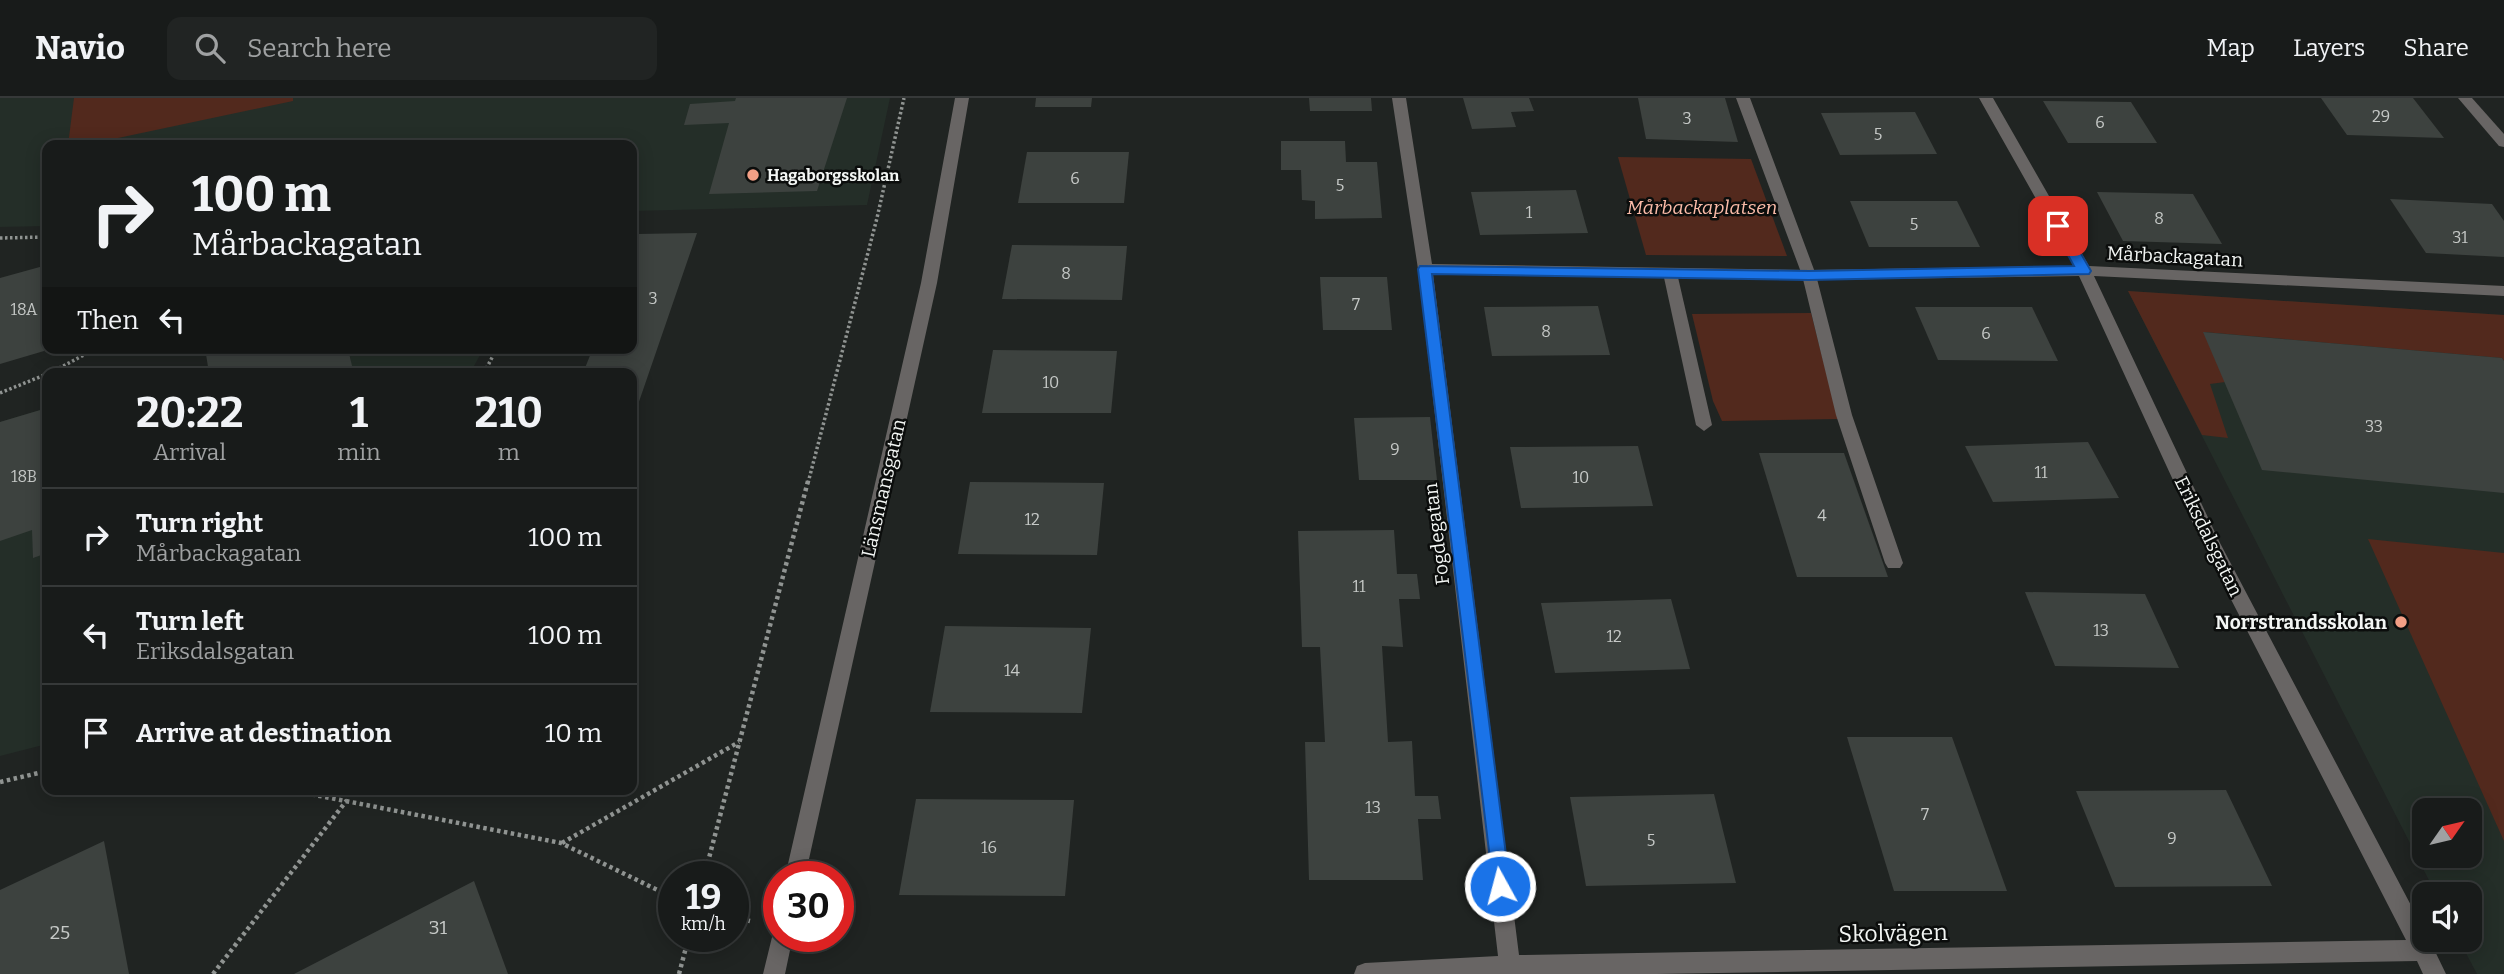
<!DOCTYPE html>
<meta charset="utf-8">
<style>
body{margin:0;font-family:Bitter,serif;background:#212423;color:#f1f3f6;height:100vh;display:flex;flex-direction:column;font-size:26px;white-space:nowrap}
*{box-sizing:border-box;margin:0}
p{font-size:23px;color:#9fa1a2}
.icon{flex:none;width:38px;height:38px;fill:none;stroke:currentColor;stroke-width:2;stroke-linecap:round;stroke-linejoin:round}
.map{position:relative;flex:1;overflow:hidden}
.sheet{position:absolute;left:42px;top:270px;width:595px;height:427px;display:flex;flex-direction:column;background:#181b1a;border-radius:14px;box-shadow:0 4px 18px #0003,0 0 0 2px #363939}
.sheet>*{flex:none}
.hud{position:absolute;left:42px;top:42px;width:595px;height:214px;border-radius:14px;box-shadow:0 4px 18px #0003,0 0 0 2px #363939;background:#181b1a;color:#f1f3f6;overflow:hidden}
.needle{width:46px;rotate:56deg}
.tools{position:absolute;left:2412px;top:700px;display:grid;gap:14px}
.tools a{display:grid;place-items:center;width:70px;height:70px;border-radius:14px;background:#181b1a;box-shadow:0 4px 18px #0003,0 0 0 2px #363939;font-size:35px}
.speed{position:absolute;left:658px;top:763px;display:flex;gap:14px;font-size:35px;font-weight:700;text-align:center}
.speed>*{display:grid;place-content:center;width:91px;height:91px;border-radius:50%;background:#181b1a;box-shadow:0 4px 18px #0003,0 0 0 2px #363939;line-height:1}
.speed small{font-size:18px;font-weight:400}
.speed .limit{border:10px solid #d22;background:#fff;color:#111}
.pin{position:absolute;display:grid;place-items:center;width:60px;height:60px;color:#fff;margin:-30px;border-radius:14px;box-shadow:0 4px 10px #0006}
.me{position:absolute;width:77px;margin:-38px;rotate:353deg;stroke-linejoin:round;filter:drop-shadow(0 0 5px #0008)}
.turn{display:flex;align-items:center;gap:24px;height:147px;padding:0 35px;font-size:32px}
.turn .icon{width:91px;height:91px;stroke-width:2.5}
.turn b{display:block;font-size:49px;line-height:60px}
.then{display:flex;align-items:center;height:66px;padding:0 35px;background:#0003;gap:14px;font-size:26px}
.eta{display:flex;justify-content:space-evenly;align-items:center;height:119px;text-align:center}
.eta b{font-size:42px;font-weight:700;line-height:49px}
ul{padding:0;list-style:none}
li{display:flex;align-items:center;gap:21px;height:98px;padding:0 35px;border-top:2px solid #363939}
li div{flex:1}
li b{display:block;font-size:26px}
li em{font-style:normal}
header{display:flex;align-items:center;gap:42px;box-sizing:border-box;height:98px;padding:0 35px;background:#181b1a;border-bottom:2px solid #363939}
header strong{font-size:33px}
nav{display:flex;gap:38px;margin-inline-start:auto;font-size:24px}
.search{width:490px;height:63px;background:#212423;display:flex;align-items:center;gap:18px;box-sizing:border-box;padding:0 24px;border-radius:14px;color:#9fa1a2;font-size:26px}
.map>svg:first-child{display:block}
.built{fill:#242e28;fill-rule:evenodd}
.green{fill:#52291d}
.building{fill:#3d423f}
.lines{fill:none;stroke-linecap:round;stroke-linejoin:round}
.path-far1{stroke:#909492;stroke-width:3.5;stroke-dasharray:2.5 2.5;stroke-linecap:butt}
.path{stroke:#909492;stroke-width:4.5;stroke-dasharray:3.5 3.5;stroke-linecap:butt}
.lane{fill:#686564;fill-rule:evenodd}
.street{fill:#686564;fill-rule:evenodd}
.route{fill:#1a73e8;stroke:#114b97;stroke-width:2}
.poi-dot{fill:#f39f85;stroke:#0b0d0c;stroke-width:2.5}
.labels{text-anchor:middle;stroke-width:5;stroke-linejoin:round;paint-order:stroke}
.number-label{font-size:16px;fill:#c6c9c7}
.far-poi-label{font-size:16px;font-weight:bold;fill:#f3f6f4;stroke:#0b0d0c;text-anchor:start}
.park-label{font-size:19px;font-style:italic;fill:#fcbca9;stroke:#0b0d0c}
.street-label{font-size:19px;fill:#f3f6f4;stroke:#0b0d0c}
.poi-label{font-size:19px;font-weight:bold;fill:#f3f6f4;stroke:#0b0d0c;text-anchor:end}
.near-number-label{font-size:19px;fill:#c6c9c7}
.near-street-label{font-size:23px;fill:#f3f6f4;stroke:#0b0d0c}
</style>
<header>
<strong>Navio</strong>
<div class="search"><svg class="icon" aria-label="search" viewBox="0 0 24 24"><circle cx="10" cy="10" r="6"/><path d="M15 15l6 6"/></svg>Search here</div>
<nav><a>Map</a><a>Layers</a><a>Share</a></nav>
</header>
<div class="map">
<svg width="2504" height="876" viewBox="0 0 2504 876">
<rect width="100%" height="100%" fill="#202422"/>
<g class="built">
<path d="M0,0H890L867,107L632,113V47H47V128L0,129Z"/>
<path d="M2128,193L2504,217V876H2477L2459,842H2469V796H2436ZM2424,712H2469V758H2424Z"/>
<path d="M363,250H484L470,275H316L351,263L349,255Z"/>
<path d="M47,310V646L0,658V324Z"/>
</g>
<g class="green">
<path d="M74,0H293V3L85,47H68Z"/>
<path d="M1618,59L1751,61L1787,158L1646,157Z"/>
<path d="M2128,193L2504,217V263L2502,260L2204,234L2225,284L2210,286L2228,340L2202,337Z"/>
<path d="M1811,215L1838,321L1722,323L1713,303L1692,216Z"/>
<path d="M2368,441L2504,455V743Z"/>
</g>
<g class="building">
<path d="M736,0H847L817,93L709,96L729,25L684,27L690,6L735,3Z"/>
<path d="M1036,0H1092L1091,9H1035Z"/>
<path d="M1309,0H1371L1372,13H1310Z"/>
<path d="M1463,0H1529L1534,13L1511,14L1516,29L1472,31Z"/>
<path d="M1638,0H1725L1738,44L1646,41Z"/>
<path d="M2321,0H2413L2444,40L2347,37Z"/>
<path d="M2043,3L2131,4L2157,45H2068Z"/>
<path d="M1915,14L1937,56L1840,57L1821,15Z"/>
<path d="M1281,43H1345L1346,64H1377L1382,120L1315,121V103L1302,102L1301,72H1281Z"/>
<path d="M1027,54H1129L1124,105H1018Z"/>
<path d="M1576,92L1588,135L1480,137L1471,94Z"/>
<path d="M2097,94L2193,96L2222,146L2123,143Z"/>
<path d="M2390,101L2492,106L2504,123V159L2426,155Z"/>
<path d="M1850,103H1957L1980,149H1869Z"/>
<path d="M697,135L632,324V275H583L593,250H632V149L637,136Z"/>
<path d="M1012,147L1127,148L1122,202L1002,201Z"/>
<path d="M47,167V242L44,243V253L0,266V180Z"/>
<path d="M1320,179H1387L1392,232H1323Z"/>
<path d="M1598,208L1610,257L1492,258L1484,209Z"/>
<path d="M1915,209H2032L2058,263L1938,262Z"/>
<path d="M2203,234L2502,260L2504,263V395L2262,372Z"/>
<path d="M205,250H362V251L349,255L353,272L344,275H209Z"/>
<path d="M993,252L1117,253L1111,315H982Z"/>
<path d="M47,310V455L33,460L32,432L0,443V324Z"/>
<path d="M1430,319L1437,382H1359L1354,320Z"/>
<path d="M2088,344L2119,400L1993,404L1965,348Z"/>
<path d="M1638,348L1653,408L1521,410L1510,349Z"/>
<path d="M1759,355H1844L1888,479H1797Z"/>
<path d="M970,384L1104,385L1097,457L958,456Z"/>
<path d="M1394,432L1397,476H1417L1420,501H1399L1403,549L1382,548L1388,644L1412,643L1415,698H1438L1441,721H1418L1423,782H1309L1305,644H1325L1320,549H1302L1298,433Z"/>
<path d="M2025,494L2145,496L2179,570L2055,568Z"/>
<path d="M1671,501L1690,571L1555,575L1541,505Z"/>
<path d="M945,528L1091,530L1082,615L930,614Z"/>
<path d="M1847,639H1952L2007,793H1894Z"/>
<path d="M2226,692L2272,788L2115,789L2076,693Z"/>
<path d="M1714,696L1736,785L1586,788L1570,699Z"/>
<path d="M916,701L1074,702L1065,798L899,797Z"/>
<path d="M104,743L129,876H0V792Z"/>
<path d="M474,783L508,876H294Z"/>
</g>
<g class="lines">
<g class="path-far1">
<path d="M0,140L47,139"/>
<path d="M50,275L97,250"/>
<path d="M484,275L497,250"/>
<path d="M0,295L47,276"/>
<path d="M808,385L877,120L904,0"/>
</g>
<g class="path">
<path d="M0,684L47,673"/>
<path d="M284,691L561,745L674,800"/>
<path d="M562,745L739,644"/>
<path d="M704,779L808,383"/>
<path d="M733,819L750,823"/>
<path d="M213,876L347,702"/>
<path d="M679,876L689,838"/>
</g>
<g class="lane">
<path d="M1736,0H1750L1816,177L1852,317L1903,465L1900,470H1888L1885,465L1836,317L1802,177Z"/>
<path d="M1670,170L1677,175L1712,327L1704,333L1696,327L1663,175Z"/>
</g>
<g class="street">
<path d="M955,0H969L937,185L805,779H785L921,185Z"/>
<path d="M1392,0H1406L1432,166L1809,172L2074,168L1979,0H1993L2089,168L2504,188V198L2094,178L2220,445L2424,832V842L2431,845L2446,876H2423L2417,863L1657,876H1354L1357,868L1365,865L1498,858L1418,171ZM1433,176L1809,182L2079,178L2202,445L2406,842L1519,857Z"/>
<path d="M2458,0H2472L2504,36V49L2499,48Z"/>
<path d="M779,829V838H793L785,876H763L774,831Z"/>
</g>
</g>
<path class="route" d="M2058,124L2065,128L2091,173L2089,176L1809,182L1432,176L1510,788L1507,794L1500,797L1494,794L1418,171L1420,168L1809,173L2074,168L2052,128Z"/>
<g class="poi-dot">
<circle cx="753" cy="77" r="7"/>
<circle cx="2401" cy="524" r="7"/>
</g>
<g class="labels">
<g class="number-label">
<text x="2381" y="24">29</text>
<text x="1687" y="26">3</text>
<text x="2100" y="30">6</text>
<text x="1878" y="42">5</text>
<text x="1075" y="86">6</text>
<text x="1340" y="93">5</text>
<text x="1529" y="120">1</text>
<text x="2159" y="126">8</text>
<text x="1914" y="132">5</text>
<text x="2460" y="145">31</text>
<text x="1066" y="181">8</text>
<text x="653" y="206">3</text>
<text x="1356" y="212">7</text>
<text x="24" y="217">18A</text>
<text x="1546" y="239">8</text>
<text x="1986" y="241">6</text>
<text x="1051" y="290">10</text>
<text x="2374" y="334">33</text>
<text x="1395" y="357">9</text>
<text x="2041" y="380">11</text>
<text x="24" y="384">18B</text>
<text x="1581" y="385">10</text>
<text x="1822" y="423">4</text>
<text x="1032" y="427">12</text>
<text x="1359" y="494">11</text>
<text x="2101" y="538">13</text>
<text x="1614" y="544">12</text>
<text x="1012" y="578">14</text>
<text x="1373" y="715">13</text>
<text x="1925" y="722">7</text>
<text x="2172" y="746">9</text>
<text x="1651" y="748">5</text>
<text x="989" y="755">16</text>
</g>
<g class="far-poi-label">
<text x="767" y="83">Hagaborgsskolan</text>
</g>
<g class="park-label">
<text x="1702" y="116">Mårbackaplatsen</text>
</g>
<g class="street-label">
<text transform="translate(2175 158) rotate(3)" y="7">Mårbackagatan</text>
<text transform="translate(883 390) rotate(-77)" y="7">Länsmansgatan</text>
<text transform="translate(1436 436) rotate(-97)" y="7">Fogdegatan</text>
<text transform="translate(2209 438) rotate(64)" y="7">Eriksdalsgatan</text>
</g>
<g class="poi-label">
<text x="2387" y="531">Norrstrandsskolan</text>
</g>
<g class="near-number-label">
<text x="438" y="836">31</text>
<text x="60" y="841">25</text>
</g>
<g class="near-street-label">
<text transform="translate(1893 835) rotate(-1)" y="8">Skolvägen</text>
</g>
</g>
</svg>
<div class="tools">
<a><svg class="needle" viewBox="-14 -14 28 28"><path d="M0-13l5 13h-10z" fill="#e53935"/><path d="M0 13l5-13h-10z" fill="#9fa1a2"/></svg></a>
<a><svg class="icon" aria-label="sound" viewBox="0 0 24 24"><path d="M4 9h4l5-4v14l-5-4H4zM17 9q2 3 0 6"/></svg></a>
</div>
<div class="speed"><div>19<small>km/h</small></div><div class="limit">30</div></div>
<div class="pin" style="left:2058px;top:128px;background:#d93025"><svg class="icon" aria-label="arrive" viewBox="0 0 24 24"><path d="M6 21V4h12l-3 4 3 4H6"/></svg></div>
<svg class="me" style="left:1500px;top:788px" viewBox="-20 -20 40 40"><circle r="17" fill="#1a73e8" stroke="#fff" stroke-width="3"/><path d="M0-11L8 9 0 5-8 9z" fill="#fff"/></svg>
<div class="hud">
<div class="turn"><svg class="icon" aria-label="right" viewBox="0 0 24 24"><path d="M7 20v-9h11M14 6l5 5-5 5"/></svg><div><b>100 m</b>Mårbackagatan</div></div>
<div class="then">Then<svg class="icon" aria-label="left" viewBox="0 0 24 24"><path d="M17 20v-9H6M10 6l-5 5 5 5"/></svg></div>
</div>
<section class="sheet">
<div class="eta">
<div><b>20:22</b><p>Arrival</p></div>
<div><b>1</b><p>min</p></div>
<div><b>210</b><p>m</p></div>
</div>
<ul>
<li><svg class="icon" aria-label="right" viewBox="0 0 24 24"><path d="M7 20v-9h11M14 6l5 5-5 5"/></svg><div><b>Turn right</b><p>Mårbackagatan</p></div><em>100 m</em></li>
<li><svg class="icon" aria-label="left" viewBox="0 0 24 24"><path d="M17 20v-9H6M10 6l-5 5 5 5"/></svg><div><b>Turn left</b><p>Eriksdalsgatan</p></div><em>100 m</em></li>
<li><svg class="icon" aria-label="arrive" viewBox="0 0 24 24"><path d="M6 21V4h12l-3 4 3 4H6"/></svg><div><b>Arrive at destination</b></div><em>10 m</em></li>
</ul>
</section>
</div>
